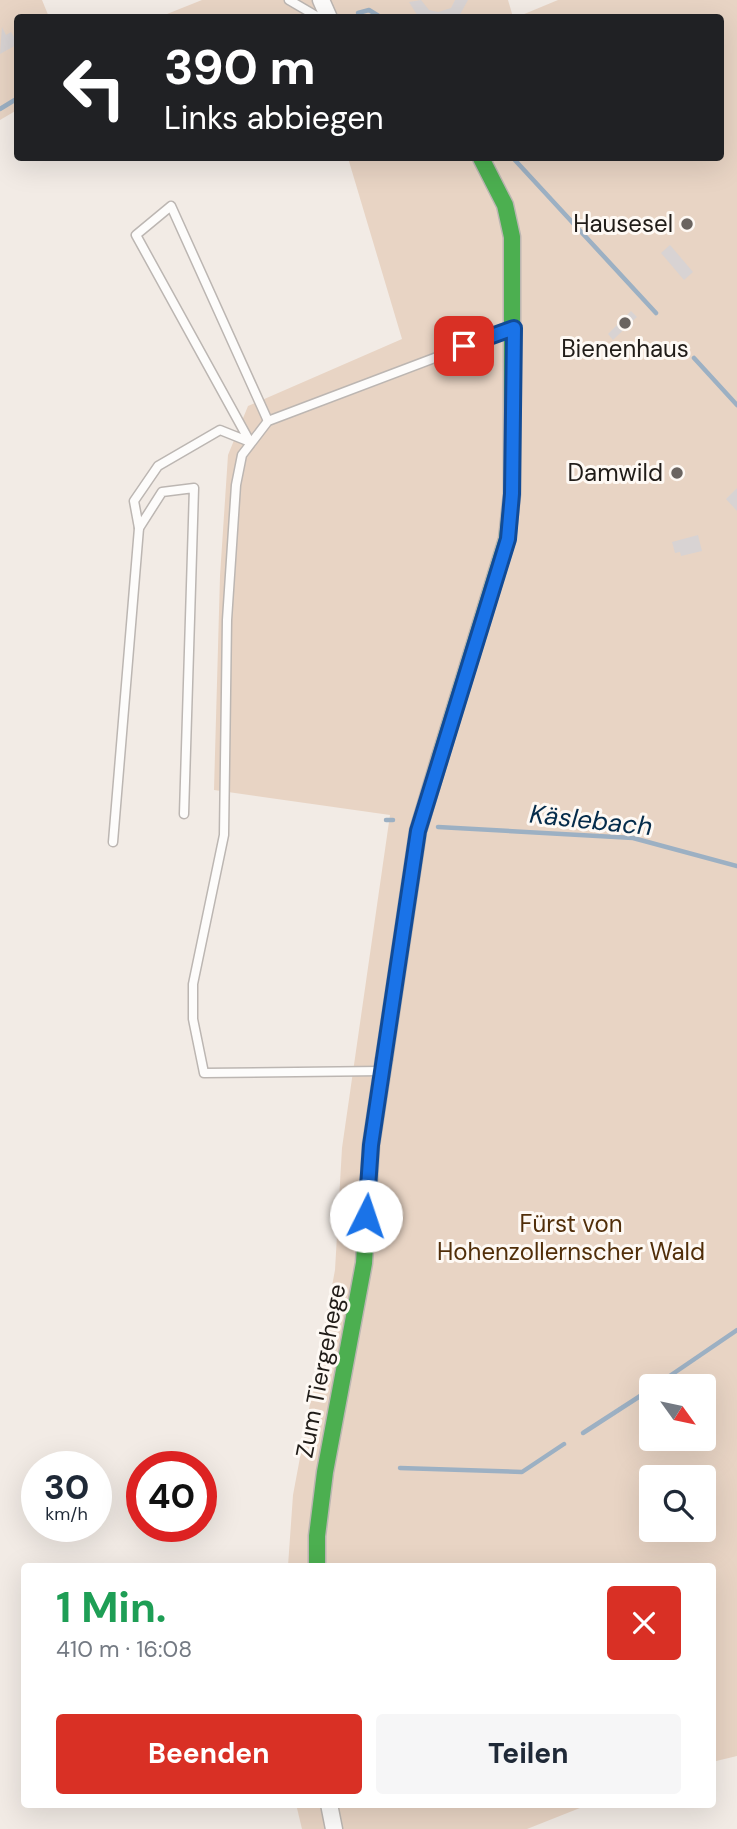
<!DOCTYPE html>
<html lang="de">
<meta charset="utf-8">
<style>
body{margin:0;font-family:"DM Sans",sans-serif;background:#f6f6f7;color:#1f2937;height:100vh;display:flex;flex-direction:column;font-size:26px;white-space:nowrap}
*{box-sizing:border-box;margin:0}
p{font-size:23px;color:#747a83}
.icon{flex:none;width:38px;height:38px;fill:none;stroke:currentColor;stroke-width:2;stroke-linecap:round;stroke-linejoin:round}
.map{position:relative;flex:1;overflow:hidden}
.drawer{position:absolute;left:21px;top:1563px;width:695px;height:245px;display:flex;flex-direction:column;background:#fff;border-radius:7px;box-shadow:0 7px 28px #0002}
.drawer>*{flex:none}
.top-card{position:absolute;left:14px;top:14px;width:710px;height:147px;border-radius:7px;box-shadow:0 7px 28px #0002;background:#202124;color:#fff;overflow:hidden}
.needle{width:46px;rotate:123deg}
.controls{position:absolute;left:639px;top:1374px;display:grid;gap:14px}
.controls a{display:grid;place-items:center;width:77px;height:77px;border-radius:7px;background:#fff;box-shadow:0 7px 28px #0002;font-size:35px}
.speed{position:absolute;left:21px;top:1451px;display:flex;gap:14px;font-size:35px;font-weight:700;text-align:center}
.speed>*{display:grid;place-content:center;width:91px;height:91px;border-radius:50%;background:#fff;box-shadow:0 7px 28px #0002;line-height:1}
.speed small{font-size:18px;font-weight:400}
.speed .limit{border:10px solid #d22;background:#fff;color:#111}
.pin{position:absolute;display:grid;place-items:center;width:60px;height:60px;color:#fff;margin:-30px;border-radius:14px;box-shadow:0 4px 10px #0006}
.me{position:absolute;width:77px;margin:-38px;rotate:4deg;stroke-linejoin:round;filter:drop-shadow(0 0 5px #0008)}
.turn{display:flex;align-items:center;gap:24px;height:147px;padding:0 35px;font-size:32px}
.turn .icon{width:91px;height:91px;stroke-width:2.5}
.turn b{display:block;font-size:49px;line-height:60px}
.round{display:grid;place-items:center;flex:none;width:74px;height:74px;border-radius:7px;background:#f6f6f7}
.headline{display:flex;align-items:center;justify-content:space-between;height:119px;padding:0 35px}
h1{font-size:42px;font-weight:700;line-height:52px;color:#1e9e55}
.button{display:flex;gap:14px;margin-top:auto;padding:14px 35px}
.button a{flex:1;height:80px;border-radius:7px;background:#d93025;color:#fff;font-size:28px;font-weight:700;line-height:80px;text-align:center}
.button a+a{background:#f6f6f7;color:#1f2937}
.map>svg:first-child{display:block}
.green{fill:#e8d4c4;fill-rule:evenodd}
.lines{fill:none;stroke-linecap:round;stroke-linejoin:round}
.stream{stroke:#9cb0c3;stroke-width:4.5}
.building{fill:#d8d3d3}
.lane-casing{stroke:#bcb6b2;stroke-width:11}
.street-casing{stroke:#bcb6b2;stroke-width:19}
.fast-casing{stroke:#bcb6b2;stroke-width:19}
.slow-casing{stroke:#bcb6b2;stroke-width:19}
.lane{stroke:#fdfcfb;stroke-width:8}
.street{stroke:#fdfcfb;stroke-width:16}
.fast{stroke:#4caf50;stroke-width:16}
.slow{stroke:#ffc107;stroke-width:16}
.route-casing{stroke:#114b97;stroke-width:18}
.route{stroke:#1a73e8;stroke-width:12}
.poi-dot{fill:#6a6460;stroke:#fef9f4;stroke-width:2.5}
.labels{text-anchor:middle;stroke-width:6;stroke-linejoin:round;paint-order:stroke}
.poi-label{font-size:24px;fill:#201c18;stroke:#fef9f4;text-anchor:end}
.park-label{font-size:24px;fill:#512e09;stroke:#fef9f4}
.street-label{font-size:24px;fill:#201c18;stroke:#fef9f4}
.water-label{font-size:26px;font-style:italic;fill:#052c4b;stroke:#fef9f4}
</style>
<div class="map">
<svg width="737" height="1829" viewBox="0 0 737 1829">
<rect width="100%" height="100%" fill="#f2ebe5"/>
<g class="green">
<path d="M0,0H42L49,17L18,18L17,110L0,120Z"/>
<path d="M202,0H508L513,17L157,18Z"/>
<path d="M558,0H737V1756L712,1762V1566H288L293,1495L335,1270L342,1148L390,815L214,790L220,576L228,455L248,406L402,339L348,158H721V18L517,17ZM651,1386H704V1438H651ZM651,1477H704V1530H651Z"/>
<path d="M296,1804H590L527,1829H302Z"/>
</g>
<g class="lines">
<g class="stream">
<path d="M358,13L369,10L382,18"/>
<path d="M0,109L18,98"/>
<path d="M513,158L656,313"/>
<path d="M694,358L737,405"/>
<path d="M386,820H393"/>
<path d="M438,827L633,838L737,866"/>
<path d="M655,1386L737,1330"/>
<path d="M583,1433L651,1389"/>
<path d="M400,1468L522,1472L564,1444"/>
</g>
</g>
<g class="building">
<path d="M421,0L429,10L438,12L451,8L455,0H468L458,18H419L409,2Z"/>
<path d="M2,27L6,35L11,32L18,44L0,54Z"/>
<path d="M670,245L693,272L684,280L661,253Z"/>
<path d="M631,311L637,317L613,340L608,334Z"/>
<path d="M737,488V511L726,499Z"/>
<path d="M698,535L702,551L681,556L680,552L675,553L672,542Z"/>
</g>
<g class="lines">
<defs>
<g id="lane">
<path d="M289,0L318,17H328"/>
<path d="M139,528L134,501L158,466L220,430L250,442L136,235L171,206L268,421"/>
<path d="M113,842L139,528L162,492L194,488L184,814"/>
<path d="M381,1071L204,1073L193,1019V984L224,835L227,620L236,485L242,455L268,421L511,329"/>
</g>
<g id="street">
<path d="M321,0L329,18"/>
<path d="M329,1804L334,1829"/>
</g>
<g id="fast">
<path d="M440,757L507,539L512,494V237L505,205L481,158"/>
<path d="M317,1566V1536L325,1472L364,1263L371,1145L384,1059"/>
</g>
<path id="slow" d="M384,1059L418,831L440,757"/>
</defs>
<use href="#lane" class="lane-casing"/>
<use href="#street" class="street-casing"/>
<use href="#fast" class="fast-casing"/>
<use href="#slow" class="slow-casing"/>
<use href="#lane" class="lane"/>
<use href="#street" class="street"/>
<use href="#fast" class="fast"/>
<use href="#slow" class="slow"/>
</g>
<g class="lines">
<defs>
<path id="route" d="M366,1216L371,1145L418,831L508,539L512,494L514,328L464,346"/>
</defs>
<use href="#route" class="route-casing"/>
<use href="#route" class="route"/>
</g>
<g class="poi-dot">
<circle cx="687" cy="224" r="7"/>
<circle cx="625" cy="323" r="7"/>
<circle cx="677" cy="473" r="7"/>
</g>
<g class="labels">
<g class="poi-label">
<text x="673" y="232">Hausesel</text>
<text x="625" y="357" text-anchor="middle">Bienenhaus</text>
<text x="663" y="481">Damwild</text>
</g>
<g class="park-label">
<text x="571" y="1232">Fürst von<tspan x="571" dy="28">Hohenzollernscher Wald</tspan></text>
</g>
<g class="street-label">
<text transform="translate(321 1371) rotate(-79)" y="8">Zum Tiergehege</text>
</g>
<g class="water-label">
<text transform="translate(591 820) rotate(6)" y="9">Käslebach</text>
</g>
</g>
</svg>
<div class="controls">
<a><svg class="needle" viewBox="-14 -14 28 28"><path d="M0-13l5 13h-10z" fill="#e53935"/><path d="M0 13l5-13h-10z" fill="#747a83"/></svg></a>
<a><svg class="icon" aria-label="search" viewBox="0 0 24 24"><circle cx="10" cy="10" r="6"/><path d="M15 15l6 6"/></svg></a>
</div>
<div class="speed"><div>30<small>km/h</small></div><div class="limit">40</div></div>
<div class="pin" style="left:464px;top:346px;background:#d93025"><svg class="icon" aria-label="arrive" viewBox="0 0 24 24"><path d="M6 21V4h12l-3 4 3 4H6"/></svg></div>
<svg class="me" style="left:366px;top:1216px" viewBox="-20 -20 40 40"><circle r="19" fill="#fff"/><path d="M0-13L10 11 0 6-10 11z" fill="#1a73e8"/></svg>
<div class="top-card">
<div class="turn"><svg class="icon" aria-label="left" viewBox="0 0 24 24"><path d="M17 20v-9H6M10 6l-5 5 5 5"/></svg><div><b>390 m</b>Links abbiegen</div></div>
</div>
<section class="drawer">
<div class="headline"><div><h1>1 Min.</h1><p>410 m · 16:08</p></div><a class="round" style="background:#d93025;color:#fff"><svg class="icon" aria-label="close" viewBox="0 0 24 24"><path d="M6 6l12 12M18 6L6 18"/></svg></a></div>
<div class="button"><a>Beenden</a><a>Teilen</a></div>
</section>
</div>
